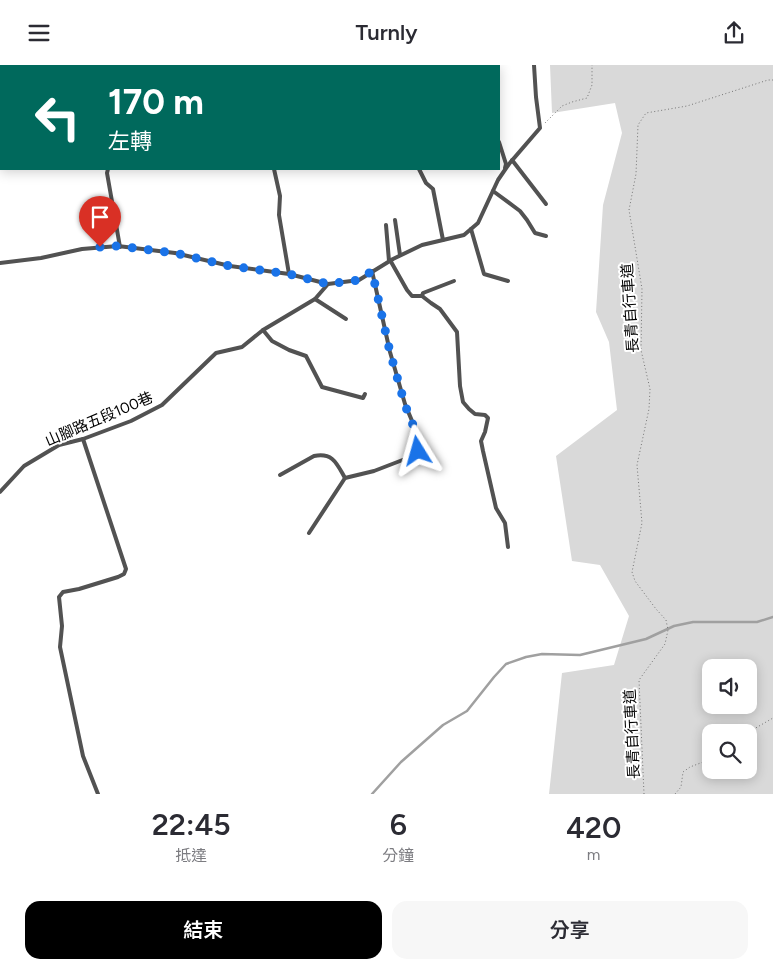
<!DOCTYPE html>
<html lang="zh-TW">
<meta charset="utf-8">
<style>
body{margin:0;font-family:Figtree,"Noto Sans TC",sans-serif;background:#f7f7f7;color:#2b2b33;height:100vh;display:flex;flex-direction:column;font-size:19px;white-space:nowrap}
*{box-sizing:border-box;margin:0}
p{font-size:16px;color:#7c7c81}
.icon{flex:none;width:28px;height:28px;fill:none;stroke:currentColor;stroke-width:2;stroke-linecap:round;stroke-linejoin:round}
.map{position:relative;height:729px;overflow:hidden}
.side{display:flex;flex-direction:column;background:#fff;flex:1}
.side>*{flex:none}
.guide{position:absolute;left:0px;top:0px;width:500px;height:105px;box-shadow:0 2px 12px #0003;background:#00695c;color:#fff;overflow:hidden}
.controls{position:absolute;left:702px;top:594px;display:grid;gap:10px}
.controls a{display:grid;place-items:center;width:55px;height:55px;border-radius:10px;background:#fff;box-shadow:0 2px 12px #0003;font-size:25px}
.pin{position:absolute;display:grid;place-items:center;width:42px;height:42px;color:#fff;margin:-51px -21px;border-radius:50% 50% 50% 0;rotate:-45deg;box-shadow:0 0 5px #0007}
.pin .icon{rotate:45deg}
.me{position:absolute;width:55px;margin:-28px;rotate:352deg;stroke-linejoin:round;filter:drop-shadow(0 0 4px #0008)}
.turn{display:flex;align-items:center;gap:18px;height:105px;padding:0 25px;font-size:22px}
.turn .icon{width:65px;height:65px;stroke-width:2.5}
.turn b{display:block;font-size:35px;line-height:42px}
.eta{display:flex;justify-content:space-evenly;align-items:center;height:85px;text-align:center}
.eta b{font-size:30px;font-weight:600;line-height:35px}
.button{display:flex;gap:10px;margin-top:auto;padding:10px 25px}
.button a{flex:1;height:58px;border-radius:15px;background:#000;color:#fff;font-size:20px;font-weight:600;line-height:58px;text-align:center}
.button a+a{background:#f7f7f7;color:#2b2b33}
header{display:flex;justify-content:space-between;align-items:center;height:65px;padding:0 25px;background:#fff;font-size:22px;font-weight:600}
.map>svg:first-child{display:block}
.green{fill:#d9d9d9;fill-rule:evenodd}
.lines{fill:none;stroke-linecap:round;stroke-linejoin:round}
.stream{stroke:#a0a0a0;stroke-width:2.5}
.path{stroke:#747474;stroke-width:1;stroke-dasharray:1 2.5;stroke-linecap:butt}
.lane{stroke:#525252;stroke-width:4}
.route{stroke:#1a73e8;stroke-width:9;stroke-dasharray:0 16.2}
.labels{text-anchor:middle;stroke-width:4;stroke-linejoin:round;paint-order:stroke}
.street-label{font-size:15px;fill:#000;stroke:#fff}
</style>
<header><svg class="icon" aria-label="menu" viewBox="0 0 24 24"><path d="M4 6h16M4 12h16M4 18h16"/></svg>Turnly<svg class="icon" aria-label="share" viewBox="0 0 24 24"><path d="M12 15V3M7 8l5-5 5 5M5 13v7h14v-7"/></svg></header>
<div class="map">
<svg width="773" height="729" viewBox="0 0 773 729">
<rect width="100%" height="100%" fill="#fff"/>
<path class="green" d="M550,0H773V729H549L562,608L614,600L629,551L600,500L572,496L556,391L617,345L609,277L596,247L603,140L622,68L615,38L552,48ZM711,602H749V640H711ZM711,668H749V705H711Z"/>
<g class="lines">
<path class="stream" d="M372,729L401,697L443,660L467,646L494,612L506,599L526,592L542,589L580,590L646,574L674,561L693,557H757L773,552"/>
<g class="path">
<path d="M545,58L562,41L572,37L587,33L592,20V0"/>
<path d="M747,668L773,653"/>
<path d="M644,729L639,615L665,579L668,565L666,555L656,544L635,516L632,507L642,458L637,400L649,344L650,324L641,285L642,224L629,145L636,109L638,60L646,48L687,41L768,15H773"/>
<path d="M675,729L681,722L683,707L690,702L711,694"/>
</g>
<g class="lane">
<path d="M407,0V1"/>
<path d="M269,1V0"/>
<path d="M494,1V0"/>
<path d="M499,77L506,99L505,103"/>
<path d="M512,95L546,139"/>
<path d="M108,104L107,108L120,182"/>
<path d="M274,104L280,131L279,150L289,209"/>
<path d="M419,104L426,118L433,124L443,175"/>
<path d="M493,126L520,146L527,155L535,168L546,171"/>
<path d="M395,155L400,190"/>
<path d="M386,160L389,196"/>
<path d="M471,164L484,209L508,216"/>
<path d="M390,195L407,225L412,231H422L431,238L440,244L457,267L460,321L463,337L469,344L475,349L485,350L488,353L485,367L481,376L483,386L496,443L505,458L508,482"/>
<path d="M0,198L41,193L82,184L118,181L175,188L230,201L289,209L328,219L359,215L393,194L422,180L464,170L478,158L498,115L509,99L540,63L536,32L534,0"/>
<path d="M422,231L423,228L454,216"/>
<path d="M315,234L346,254"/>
<path d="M263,265L272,276L289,285L306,291L322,322L363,333L365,329"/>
<path d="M83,374L126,504L124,509L118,512L79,524L63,527L59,532L62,561L60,582L83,691L98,729"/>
<path d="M280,410L314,391C333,387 337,399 345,413"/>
<path d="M0,427L24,401L59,380L83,374L131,356L162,340L216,288L242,282L263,265L315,234L328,219"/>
<path d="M309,468L345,413L374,406L413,391L418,386L419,381L417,368L405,339L390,287L372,206"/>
</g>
</g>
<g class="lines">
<path class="route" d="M100,182L118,181L175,188L230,201L289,209L328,219L359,215L372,206L390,287L405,340L419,375V380L418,386"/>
</g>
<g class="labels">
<g class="street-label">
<text transform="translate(630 243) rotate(-94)" y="5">長青自行車道</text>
<text transform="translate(99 354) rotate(-23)" y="5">山腳路五段100巷</text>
<text transform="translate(632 669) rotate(-93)" y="5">長青自行車道</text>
</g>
</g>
</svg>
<div class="controls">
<a><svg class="icon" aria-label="sound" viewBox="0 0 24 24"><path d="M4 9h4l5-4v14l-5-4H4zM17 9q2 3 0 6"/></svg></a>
<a><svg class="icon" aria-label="search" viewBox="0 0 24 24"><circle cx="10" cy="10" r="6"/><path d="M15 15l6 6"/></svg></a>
</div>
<div class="pin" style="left:100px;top:182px;background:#d93025"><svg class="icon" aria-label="arrive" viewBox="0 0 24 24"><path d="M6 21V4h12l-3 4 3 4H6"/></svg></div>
<svg class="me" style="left:418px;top:386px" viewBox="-20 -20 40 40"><path d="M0-17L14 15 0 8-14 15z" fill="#1a73e8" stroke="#fff" stroke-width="4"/></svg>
<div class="guide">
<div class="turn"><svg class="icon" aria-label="left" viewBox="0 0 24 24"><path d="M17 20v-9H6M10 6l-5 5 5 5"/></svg><div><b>170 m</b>左轉</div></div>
</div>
</div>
<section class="side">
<div class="eta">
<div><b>22:45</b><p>抵達</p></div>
<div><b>6</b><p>分鐘</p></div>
<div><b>420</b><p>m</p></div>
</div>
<div class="button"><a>結束</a><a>分享</a></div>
</section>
